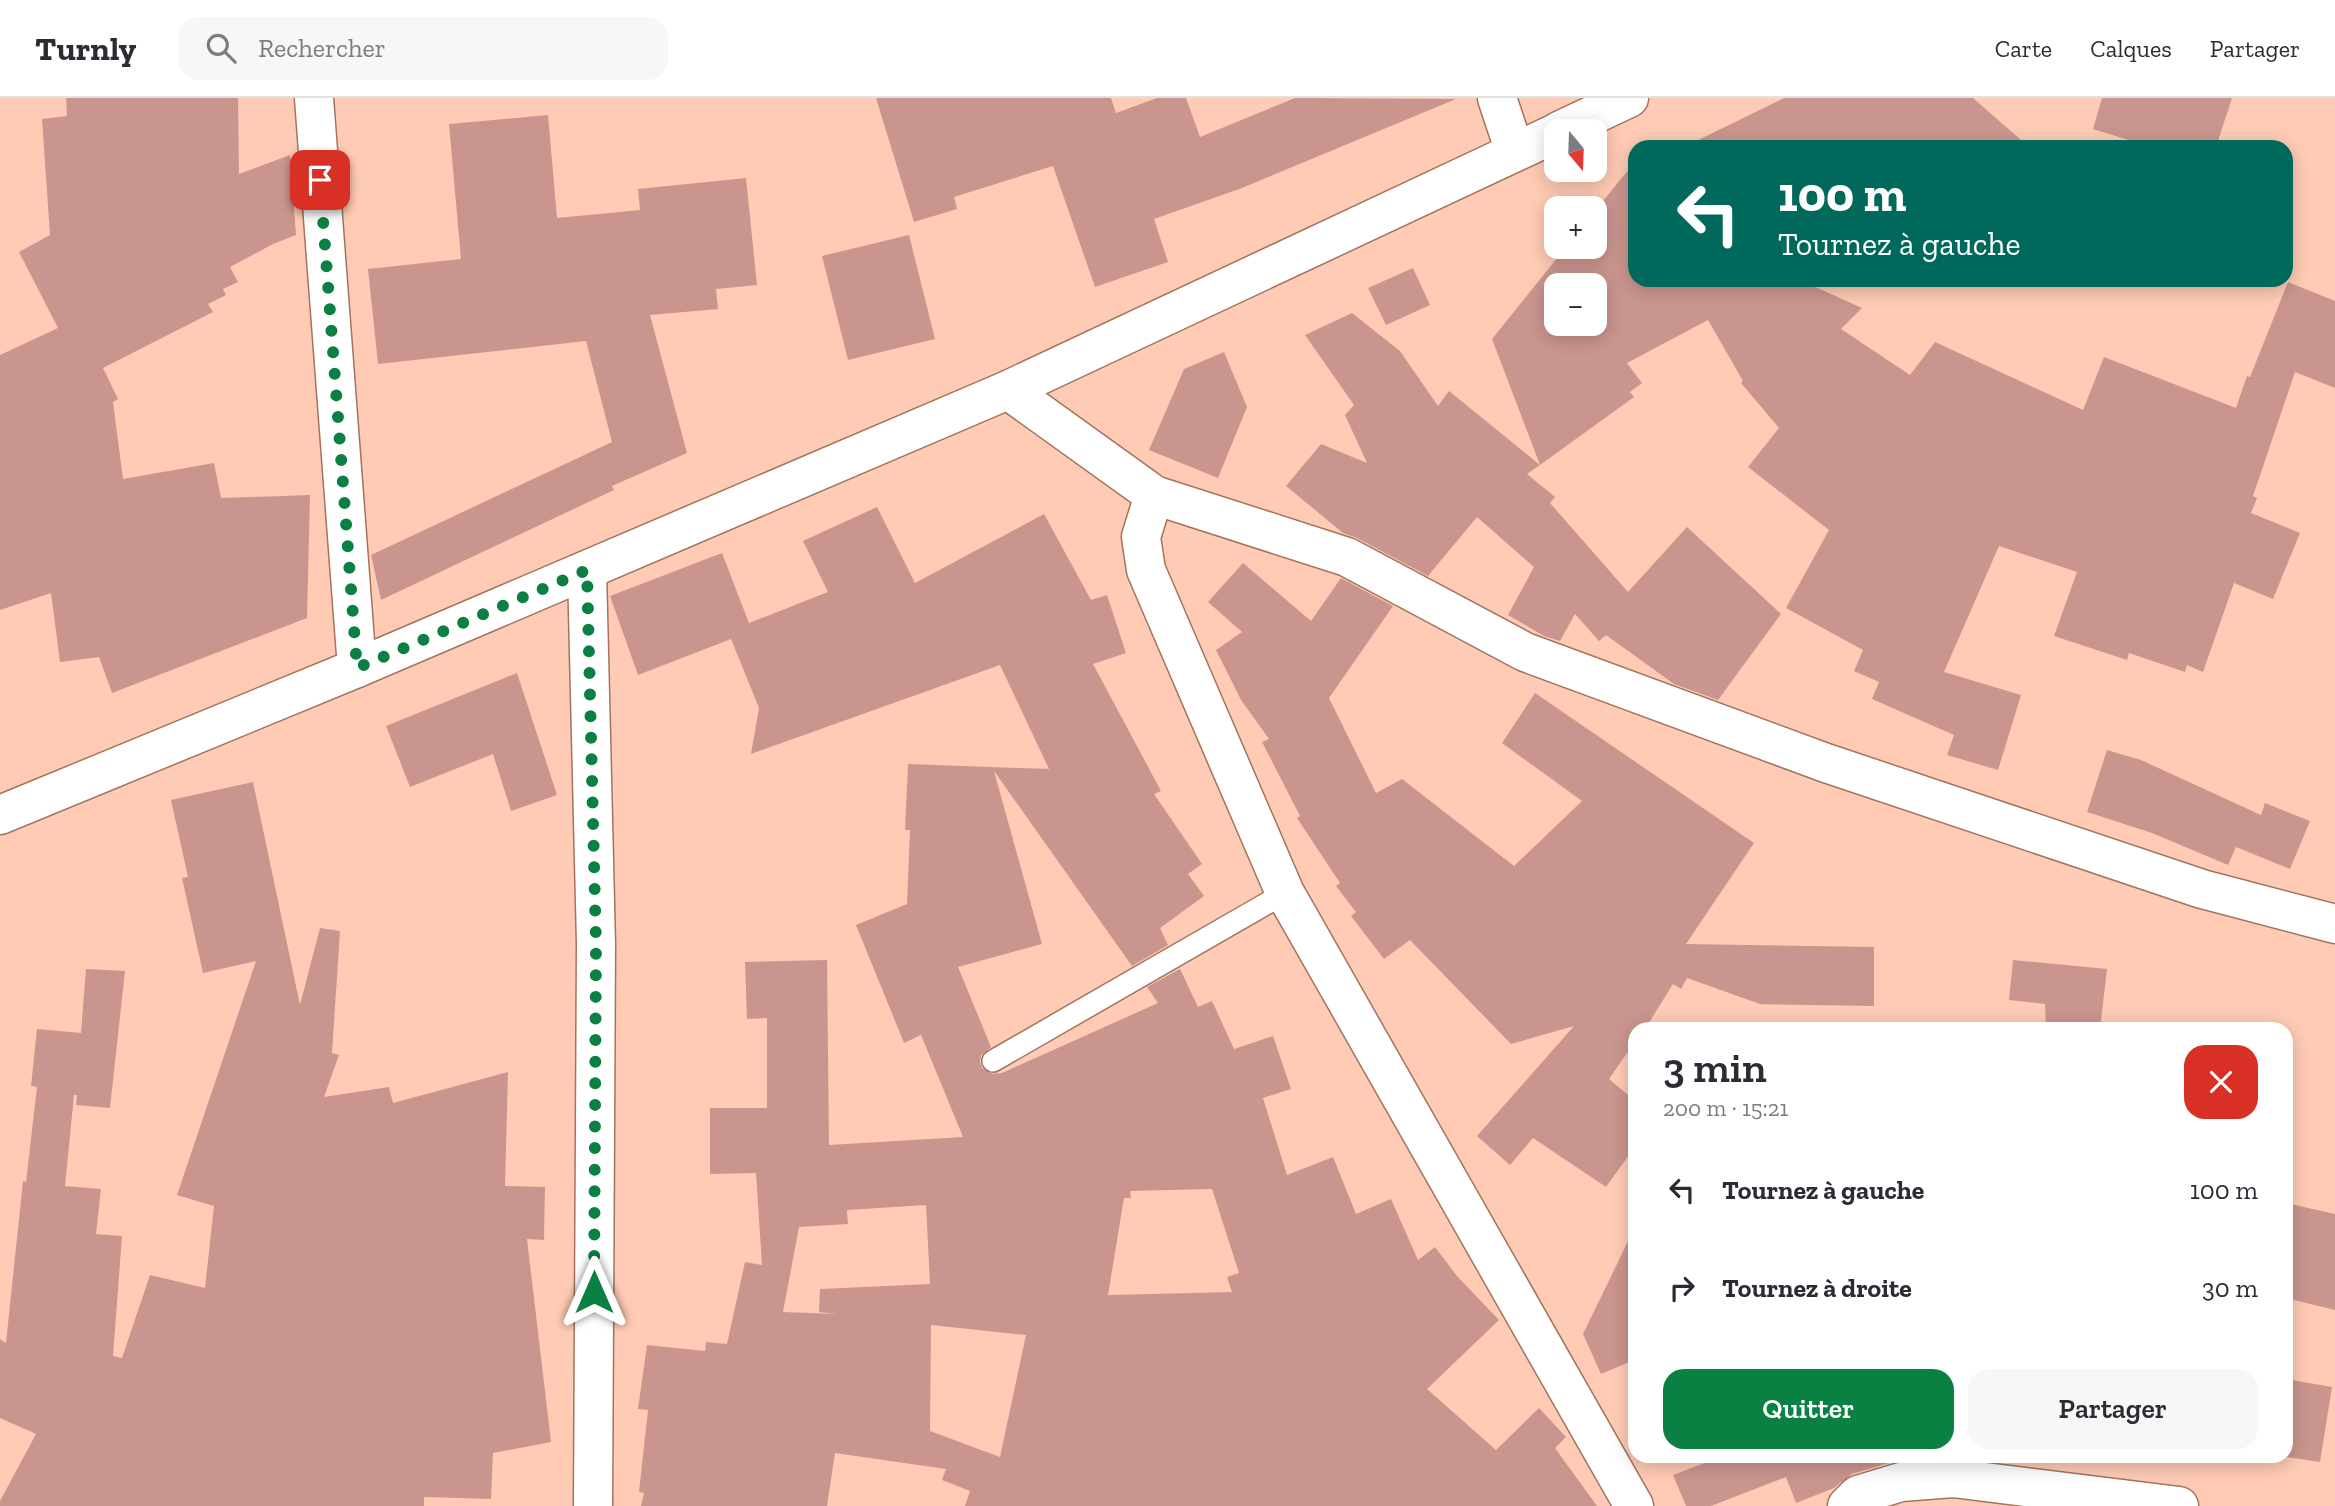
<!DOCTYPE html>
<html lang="fr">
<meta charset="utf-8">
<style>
body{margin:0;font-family:"Zilla Slab",serif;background:#f7f7f7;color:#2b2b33;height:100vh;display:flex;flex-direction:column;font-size:26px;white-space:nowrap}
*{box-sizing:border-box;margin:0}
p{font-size:23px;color:#7c7c81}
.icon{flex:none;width:38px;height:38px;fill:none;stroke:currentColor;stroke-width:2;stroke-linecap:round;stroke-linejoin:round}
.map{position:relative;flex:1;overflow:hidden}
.panel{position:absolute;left:1628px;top:924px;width:665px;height:441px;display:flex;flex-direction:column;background:#fff;border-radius:21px;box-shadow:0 4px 18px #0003}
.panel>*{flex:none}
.top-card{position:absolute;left:1628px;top:42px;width:665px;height:147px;border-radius:21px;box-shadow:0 4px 18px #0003;background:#00695c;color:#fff;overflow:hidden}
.needle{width:46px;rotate:161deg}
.tools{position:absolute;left:1544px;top:21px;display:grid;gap:14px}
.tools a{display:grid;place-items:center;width:63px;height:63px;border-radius:14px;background:#fff;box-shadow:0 4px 18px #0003;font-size:35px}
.pin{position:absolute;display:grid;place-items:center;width:60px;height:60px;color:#fff;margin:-30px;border-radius:14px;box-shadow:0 4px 10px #0006}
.me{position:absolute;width:77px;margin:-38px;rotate:0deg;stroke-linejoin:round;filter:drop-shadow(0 0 5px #0008)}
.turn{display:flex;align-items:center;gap:24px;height:147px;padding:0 35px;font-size:32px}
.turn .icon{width:91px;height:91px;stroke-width:2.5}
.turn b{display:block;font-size:49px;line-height:60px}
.round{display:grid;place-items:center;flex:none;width:74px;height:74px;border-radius:21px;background:#f7f7f7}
.head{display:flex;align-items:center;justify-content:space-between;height:119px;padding:0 35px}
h1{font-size:42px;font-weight:600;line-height:52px}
.primary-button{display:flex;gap:14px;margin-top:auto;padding:14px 35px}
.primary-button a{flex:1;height:80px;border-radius:21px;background:#0b8043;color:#fff;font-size:28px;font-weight:600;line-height:80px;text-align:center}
.primary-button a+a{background:#f7f7f7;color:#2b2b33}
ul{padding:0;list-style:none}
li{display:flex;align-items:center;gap:21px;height:98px;padding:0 35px}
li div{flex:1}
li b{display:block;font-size:26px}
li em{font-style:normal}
header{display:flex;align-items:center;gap:42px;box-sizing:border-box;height:98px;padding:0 35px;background:#fff;border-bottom:2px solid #e1e1e2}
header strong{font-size:33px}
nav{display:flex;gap:38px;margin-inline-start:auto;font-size:24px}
.search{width:490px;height:63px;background:#f7f7f7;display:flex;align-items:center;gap:18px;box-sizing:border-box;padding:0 24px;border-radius:21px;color:#7c7c81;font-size:26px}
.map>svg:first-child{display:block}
.building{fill:#cb958f;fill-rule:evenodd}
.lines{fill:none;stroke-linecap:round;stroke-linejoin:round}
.service-casing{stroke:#a2745e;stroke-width:24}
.minor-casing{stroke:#a2745e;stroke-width:41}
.tertiary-casing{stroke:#a2745e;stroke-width:41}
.service{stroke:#fff;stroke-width:21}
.minor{stroke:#fff;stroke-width:38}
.tertiary{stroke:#fff;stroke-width:38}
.route{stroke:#0b8043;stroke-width:12;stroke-dasharray:0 21.6}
</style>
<header>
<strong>Turnly</strong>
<div class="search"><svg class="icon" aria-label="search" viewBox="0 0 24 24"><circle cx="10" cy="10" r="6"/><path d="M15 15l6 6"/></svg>Rechercher</div>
<nav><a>Carte</a><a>Calques</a><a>Partager</a></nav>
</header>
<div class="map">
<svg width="2335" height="1408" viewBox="0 0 2335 1408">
<rect width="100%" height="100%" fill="#ffcbb4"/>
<g class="building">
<path d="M66,0H238L239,76L290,57L296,137L273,146L230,169L238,184L223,191L226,197L208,206L213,214L103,270L118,301L113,304L123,381L214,365L221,400L310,397L307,520L112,595L99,559L60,564L51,495L0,512V257L58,230L19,154L50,137L42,21L67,18Z"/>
<path d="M876,0H1111L1116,15L1157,0H1186L1200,39L1295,0L1456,1L1242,90L1154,121L1168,164L1095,189L1053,68L954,99L957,111L914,124Z"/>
<path d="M1784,0H1973L2029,49H1684Z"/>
<path d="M2102,0H2232L2216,49H2151L2093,31Z"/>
<path d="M548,17L557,120L640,112L638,91L746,80L757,187L716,191L718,211L650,217L687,355L612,388L614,392L381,502L371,457L612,344L586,243L378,266L368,171L461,161L449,26Z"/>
<path d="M1634,65V182H1800L1862,210L1841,231L1910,277L1935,244L2083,312L2104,259L2236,310L2247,278L2250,279L2288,184L2335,203V290L2295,274L2253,398L2257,400L2251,415L2300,435L2273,501L2234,485L2203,574L2187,567L2185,574L2129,555L2127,562L2054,538L2077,474L1999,448L1944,574L2021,597L1998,672L1947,657L1954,637L1872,601L1879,584L1854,573L1863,552L1786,510L1829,432L1748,369L1779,330L1741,285L1743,283L1708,222L1627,265L1642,285L1630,294L1634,299L1540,367L1492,241L1566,149H1594V114ZM1556,187H1594V226H1556Z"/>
<path d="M909,137L935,241L848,262L822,158Z"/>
<path d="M1413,170L1430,207L1386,227L1368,190Z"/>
<path d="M1352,215L1400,253L1438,308L1449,293L1540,367L1527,376L1555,399L1550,405L1628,494L1687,429L1781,516L1718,602L1674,586L1606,537L1599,543L1575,516L1560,543L1544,538L1508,517L1534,469L1477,419L1428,478L1357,440L1343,435L1286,388L1321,346L1367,365L1345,317L1354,307L1305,237Z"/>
<path d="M1224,254L1247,309L1218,380L1149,352L1184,271Z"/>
<path d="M877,409L915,485L1044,416L1091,502L1107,497L1126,555L1093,566L1161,693L1154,696L1202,766L1188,776L1204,798L1160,830L1168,847L1132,868L994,673L1042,846L958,869L991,949L981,957L980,964L982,970L992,976L1002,975L1158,905L1147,889L1180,871L1198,909L1212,903L1234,951L1273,938L1291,991L1263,1000L1287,1077L1333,1059L1356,1116L1391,1101L1418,1162L1435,1149L1457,1178L1499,1222L1427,1291L1496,1352L1539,1310L1566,1339L1555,1350L1597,1408H965L970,1393L942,1382L946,1371L835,1355L827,1408H641L644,1395L639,1394L648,1312L638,1311L647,1247L705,1253L706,1244L727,1246L745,1164L762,1167L756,1075L710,1076V1010H767V920L747,921L745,864L827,862L829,1047L963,1039L921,937L904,945L856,827L907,806L910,732H905L908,666L1049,671L1000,567L751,656L759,610L731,541L638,577L610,498L722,455L749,525L828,494L803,443ZM1212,1091L1239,1175L1227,1179L1232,1194L1108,1197L1124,1100H1131L1130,1093ZM926,1107L930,1186L820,1191L819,1214L837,1216L783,1214L799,1129L848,1126L847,1112ZM931,1227L1026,1237L1000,1359L930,1333Z"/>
<path d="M1243,465L1311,523L1341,480L1393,508L1329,600L1376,695L1402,681L1514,768L1582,703L1502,645L1535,595L1754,745L1686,846L1874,849V908L1754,906H1760L1687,880L1681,891L1673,886L1645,931H1634V945L1609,981L1634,1002V1050L1606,1089L1533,1040L1510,1067L1477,1038L1574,928L1511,946L1410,842L1384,861L1351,818L1356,814L1336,788L1340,785L1297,720L1300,718L1262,644L1269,641L1241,602L1216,552L1242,534L1208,504Z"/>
<path d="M517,575L557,697L511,713L493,656L410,689L386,628Z"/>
<path d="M2107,652L2141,662L2261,717L2265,705L2310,723L2290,771L2236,749L2228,767L2152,735L2087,714Z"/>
<path d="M253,684L300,907L320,830L340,833L332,955L339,957L324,999L389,989L393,1005L508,974L505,1088L545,1089L544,1142L527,1141L551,1344L493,1355L491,1401L424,1399V1408H0V1403L36,1336L0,1320V1241L6,1245L23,1083L26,1084L37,989L31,988L37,931L81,935L86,871L125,873L110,1010L76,1007L77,997H74L65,1088L101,1091L96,1136L122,1138L113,1258L122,1260L150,1177L205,1190L214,1108L177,1097L256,863L203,875L182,780L188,779L171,702Z"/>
<path d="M2013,862L2107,871L2100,931H2046L2045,906L2009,902Z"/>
<path d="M2286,1105L2335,1116V1212L2286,1200Z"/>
<path d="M1634,1131V1262L1601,1276L1583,1236Z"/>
<path d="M2286,1281L2332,1289L2320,1364L2286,1359Z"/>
<path d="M1723,1358H1908V1362L1895,1363L1852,1376L1834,1390L1796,1405L1786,1379L1711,1408H1686L1673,1377Z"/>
</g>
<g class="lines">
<defs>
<path id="service" d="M993,963L1285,795"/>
<g id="minor">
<path d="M314,0L357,570"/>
<path d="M1497,0L1515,54"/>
<path d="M1008,292L1154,397L1347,459L1525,554L1826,665L2202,791L2335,826"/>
<path d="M1154,397L1141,439L1146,472L1285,795L1634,1408"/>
<path d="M587,472L596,846L593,1408"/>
<path d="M1847,1408L1858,1397L1901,1384L1953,1380L2179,1408"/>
</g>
<g id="tertiary">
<path d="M1559,33L1629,0"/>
<path d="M0,717L357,570L1008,292L1556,35"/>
</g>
</defs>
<use href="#service" class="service-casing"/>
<use href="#minor" class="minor-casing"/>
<use href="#tertiary" class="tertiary-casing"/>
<use href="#service" class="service"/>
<use href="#minor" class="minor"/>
<use href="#tertiary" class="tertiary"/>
</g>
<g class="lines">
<path class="route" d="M320,82L357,570L587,472L596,846L594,1194"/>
</g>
</svg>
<div class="tools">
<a><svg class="needle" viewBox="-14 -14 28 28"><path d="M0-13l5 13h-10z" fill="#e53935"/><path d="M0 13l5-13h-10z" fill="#7c7c81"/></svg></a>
<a>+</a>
<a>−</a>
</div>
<div class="pin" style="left:320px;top:82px;background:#d93025"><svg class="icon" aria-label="arrive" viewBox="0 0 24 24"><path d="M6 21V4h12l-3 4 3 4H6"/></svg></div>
<svg class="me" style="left:594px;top:1194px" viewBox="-20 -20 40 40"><path d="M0-17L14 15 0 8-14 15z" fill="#0b8043" stroke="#fff" stroke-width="4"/></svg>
<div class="top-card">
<div class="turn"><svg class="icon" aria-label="left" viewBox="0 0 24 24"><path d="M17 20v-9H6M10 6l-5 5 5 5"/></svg><div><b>100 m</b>Tournez à gauche</div></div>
</div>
<section class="panel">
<div class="head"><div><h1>3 min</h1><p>200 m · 15:21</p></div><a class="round" style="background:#d93025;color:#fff"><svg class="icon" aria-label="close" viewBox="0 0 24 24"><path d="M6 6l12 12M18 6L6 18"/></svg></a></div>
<ul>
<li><svg class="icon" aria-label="left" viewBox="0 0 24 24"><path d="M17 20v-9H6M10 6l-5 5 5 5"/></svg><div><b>Tournez à gauche</b></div><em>100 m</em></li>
<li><svg class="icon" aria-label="right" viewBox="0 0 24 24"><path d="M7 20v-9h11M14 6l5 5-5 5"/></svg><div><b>Tournez à droite</b></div><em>30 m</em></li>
</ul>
<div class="primary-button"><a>Quitter</a><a>Partager</a></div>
</section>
</div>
